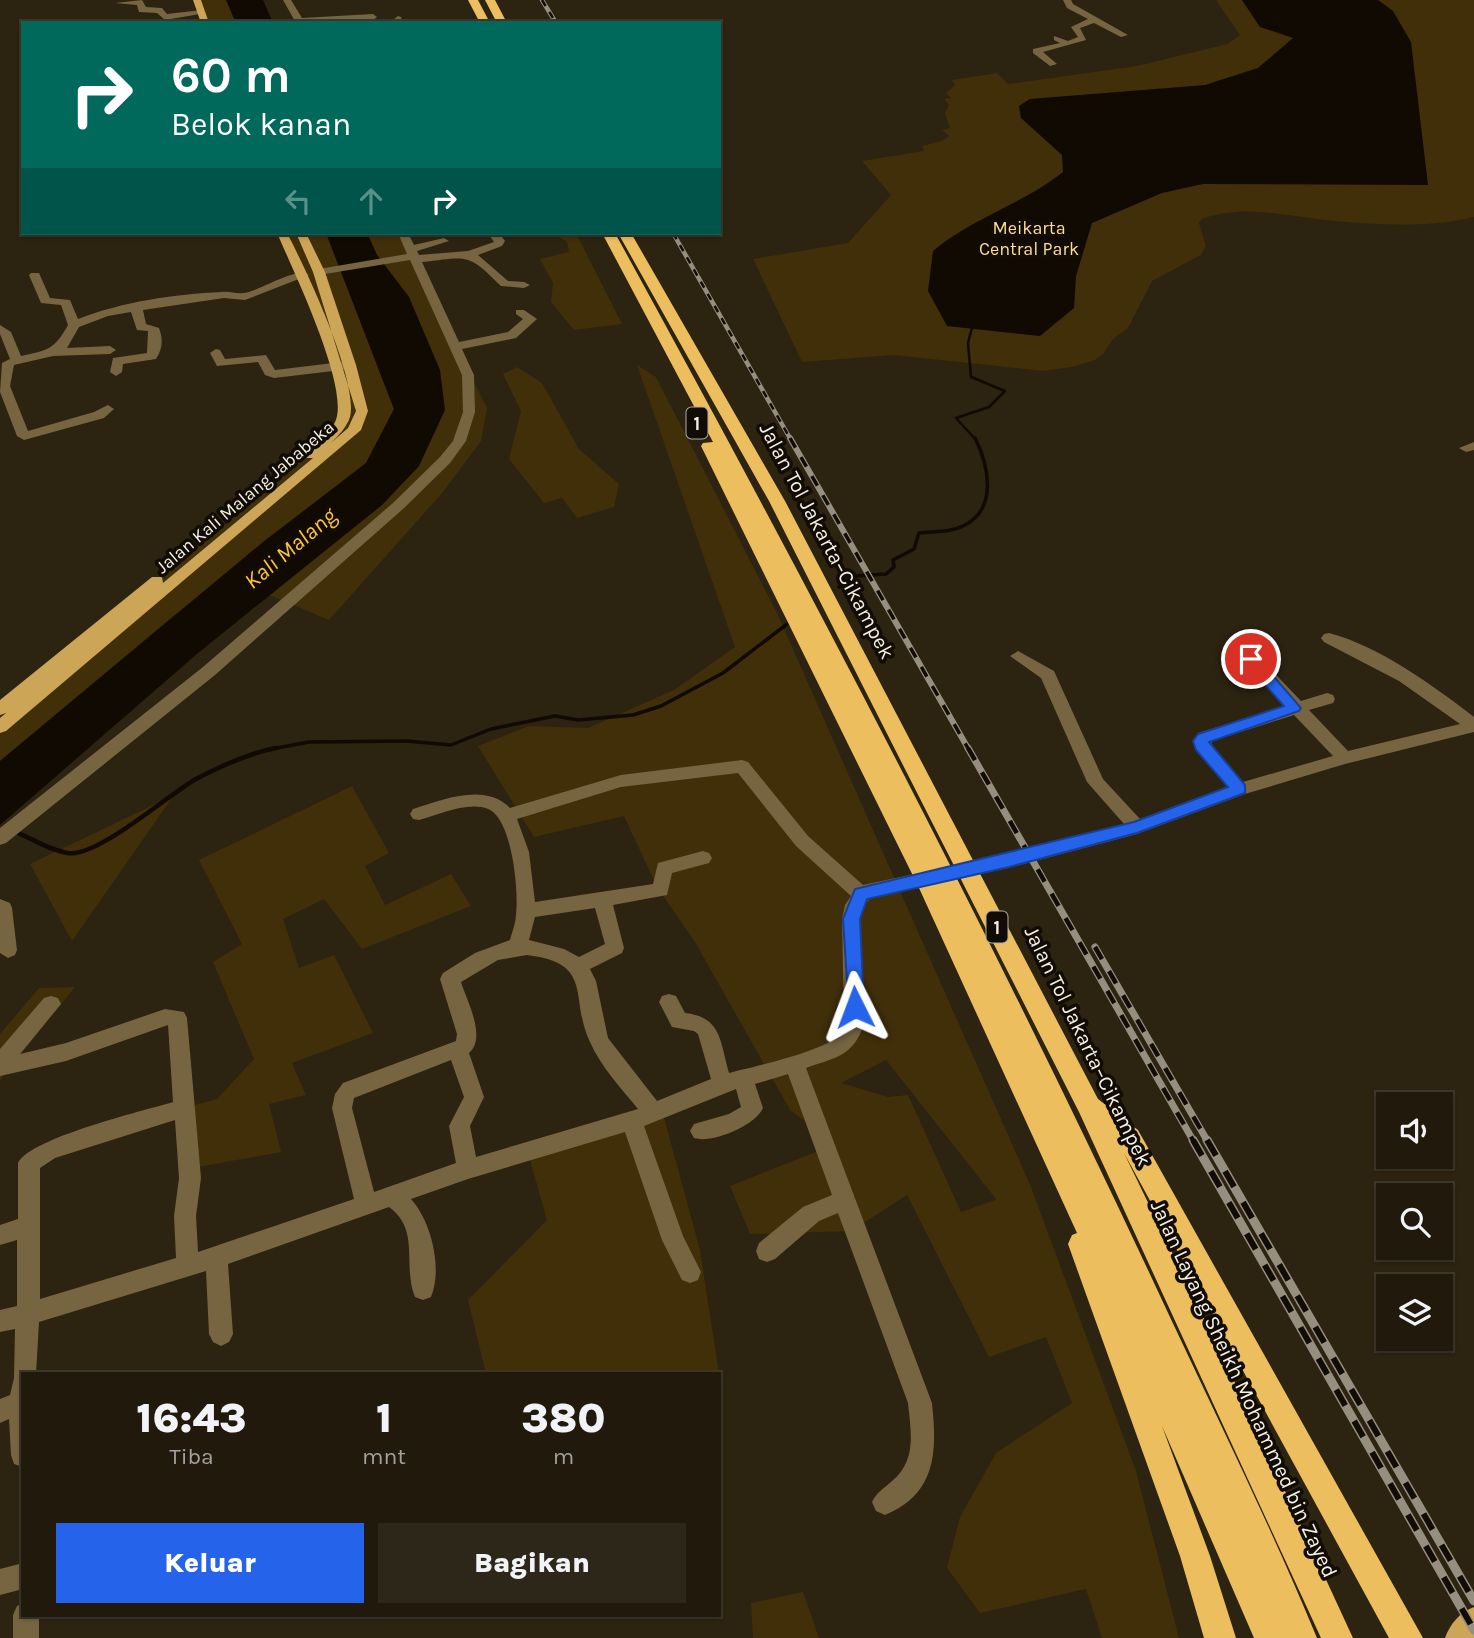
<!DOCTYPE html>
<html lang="id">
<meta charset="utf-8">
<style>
body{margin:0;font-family:Karla,sans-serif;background:#2d271a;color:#f1f3f6;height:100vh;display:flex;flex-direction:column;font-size:26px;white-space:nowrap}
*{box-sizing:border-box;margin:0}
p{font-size:23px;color:#a2a19d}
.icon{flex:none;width:38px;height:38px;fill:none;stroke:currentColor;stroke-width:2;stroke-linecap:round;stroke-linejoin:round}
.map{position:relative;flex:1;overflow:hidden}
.side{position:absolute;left:21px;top:1372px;width:700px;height:245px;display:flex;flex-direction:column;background:#211a0c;border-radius:0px;box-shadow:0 2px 5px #0004,0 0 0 2px #3e382d}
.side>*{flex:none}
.guide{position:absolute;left:21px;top:21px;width:700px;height:214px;border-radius:0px;box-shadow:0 2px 5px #0004,0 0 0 2px #3e382d;background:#00695c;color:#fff;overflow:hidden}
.tools{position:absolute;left:1376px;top:1092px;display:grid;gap:14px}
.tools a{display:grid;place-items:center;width:77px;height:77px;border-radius:0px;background:#211a0c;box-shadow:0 2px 5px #0004,0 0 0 2px #3e382d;font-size:35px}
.pin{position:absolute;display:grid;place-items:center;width:60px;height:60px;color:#fff;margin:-30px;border:4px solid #fff;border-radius:50%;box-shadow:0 2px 7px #0007}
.me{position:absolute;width:77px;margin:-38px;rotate:357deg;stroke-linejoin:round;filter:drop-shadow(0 0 5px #0008)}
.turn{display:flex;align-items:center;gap:24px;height:147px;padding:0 35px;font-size:32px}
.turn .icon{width:91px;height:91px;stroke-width:2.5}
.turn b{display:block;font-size:49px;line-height:60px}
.lanes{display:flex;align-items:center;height:66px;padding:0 35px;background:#0003;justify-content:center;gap:35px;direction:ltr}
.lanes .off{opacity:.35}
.eta{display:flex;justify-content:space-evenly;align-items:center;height:119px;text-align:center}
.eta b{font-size:42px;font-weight:800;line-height:49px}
.cta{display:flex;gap:14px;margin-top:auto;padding:14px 35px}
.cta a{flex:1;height:80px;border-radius:0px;background:#2563eb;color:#fff;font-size:28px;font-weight:800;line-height:80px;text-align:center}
.cta a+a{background:#2d271a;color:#f1f3f6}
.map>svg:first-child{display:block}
.green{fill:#412f09;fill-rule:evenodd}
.water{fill:#100a02}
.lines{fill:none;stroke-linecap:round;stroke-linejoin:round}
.stream-far2{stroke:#100a02;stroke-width:2.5}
.stream-far1{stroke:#100a02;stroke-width:3.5}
.stream{stroke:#100a02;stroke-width:4.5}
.minor{fill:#776541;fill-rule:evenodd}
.major{fill:#cca556;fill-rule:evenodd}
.highway{fill:#edbe5e;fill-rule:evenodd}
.rail-far3-casing{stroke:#968e7f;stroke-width:4.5}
.rail-far2-casing{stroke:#968e7f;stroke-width:6}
.rail-far1-casing{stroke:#968e7f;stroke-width:7}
.rail-casing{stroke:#968e7f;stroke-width:9}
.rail-far3{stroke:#110d06;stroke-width:2.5;stroke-dasharray:7;stroke-linecap:butt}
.rail-far2{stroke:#110d06;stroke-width:3.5;stroke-dasharray:11;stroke-linecap:butt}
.rail-far1{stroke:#110d06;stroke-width:4.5;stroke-dasharray:14;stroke-linecap:butt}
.rail{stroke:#110d06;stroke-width:6;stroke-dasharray:18;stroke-linecap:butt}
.route{fill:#2563eb;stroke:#184099;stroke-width:2}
.labels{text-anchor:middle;stroke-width:7;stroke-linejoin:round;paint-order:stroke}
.far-park-label{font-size:18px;fill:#fedb97;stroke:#110d06}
.far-street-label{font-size:18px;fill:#f7f1e5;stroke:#110d06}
.shield{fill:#110d06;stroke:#b2ada2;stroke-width:2}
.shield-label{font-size:19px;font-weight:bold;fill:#f7f1e5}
.street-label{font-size:21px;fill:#f7f1e5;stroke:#110d06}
.water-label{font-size:23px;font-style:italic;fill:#fec33d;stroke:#110d06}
</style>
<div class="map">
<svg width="1474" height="1638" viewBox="0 0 1474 1638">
<rect width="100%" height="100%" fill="#2c2310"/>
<g class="green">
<path d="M197,0H226L236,23H205Z"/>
<path d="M1216,0H1474V217C1428,228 1382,225 1335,221C1291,217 1244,203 1202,219L1199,223L1206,246L1201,255L1152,281L1128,328L1113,339L1104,353L1095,360L1072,367L1043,371L894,355L802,362L753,259L848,243L891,195L862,161L924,151L922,146L942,141L949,136L942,130L950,128L945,113L949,105L944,99L951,98L946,93L955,85L952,80L997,73L1008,84L1137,66L1227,44L1240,35Z"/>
<path d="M282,233H326L394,409L366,463L172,617L0,761V709L277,482L338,427L344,404L300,266Z"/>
<path d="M367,233H398L487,408L481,441L443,492L329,620L267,594L382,505L419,466L409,297L377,255Z"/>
<path d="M524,233H576L622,324L574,330L551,302L553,283L540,259L569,252L567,242L557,236Z"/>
<path d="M637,365L656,377L777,613L1031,1187L1136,1471L1179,1638H1102L1086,1589L980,1613L947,1568L960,1517L996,1453L1072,1403L1046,1337L989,1357L907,1195L851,1231L750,1234L730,1186L836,1144L790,1110L695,942L657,887L624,816L534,837L478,746L529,726L588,728L674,690L735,647ZM886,1060L996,1199L995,1200L961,1212L908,1095L888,1097L841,1083Z"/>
<path d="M517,367L542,383L579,449L619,484L614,507L577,518L562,498L544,503L509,459L521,411L503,374Z"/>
<path d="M352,786L389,853L365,866L385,905L451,874L471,906L362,949L324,899L283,919L299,968L334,955L373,1033L292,1063L306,1095L269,1104L281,1152L187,1169L176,1110L217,1099L254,1059L213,962L242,944L199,860Z"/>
<path d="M174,795L72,941L30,864Z"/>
<path d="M75,987L0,1080V1034L39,988Z"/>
<path d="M663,1114L700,1250L719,1374H486L468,1300L547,1220L528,1153Z"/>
<path d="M803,1592L819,1638H753L751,1603Z"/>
</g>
<g class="water">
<path d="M226,0H263L273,23H236Z"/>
<path d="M1242,0H1378L1393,11L1411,42L1428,185L1203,184L1162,193L1092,223L1076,276L1074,308L1040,336L947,326L928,291L933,251C972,218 1023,204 1063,172L1062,155L1021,118L1019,106L1030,99L1205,85L1258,68L1293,38L1260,27Z"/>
<path d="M326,233H367L377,255L409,297L440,370L445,410L419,466L382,505L198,653L0,825V761L263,542L366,463L394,409Z"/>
</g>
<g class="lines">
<path class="stream-far2" d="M972,328L968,343L971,377L1005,391L989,407L956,418L976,440"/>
<g class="stream-far1">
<path d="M839,587L854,576L886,574L894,567L893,560L914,549L919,533C933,531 950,533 963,526C998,510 989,466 975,438"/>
<path d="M266,750L309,742L407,741L451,745L491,729L555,716L578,720L633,715L661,706L723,673L791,621"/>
</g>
<path class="stream" d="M18,833C33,839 51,851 68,853C97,858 169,794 196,779C221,766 249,753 276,748"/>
<g class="minor">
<path d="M142,0L146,7L162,8L167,14L202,10L206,13L165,20L157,13L139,12L137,5L115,3Z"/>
<path d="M283,0H291L302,18L373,14L377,17L373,20L296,23Z"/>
<path d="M1063,0H1071L1073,4L1128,35L1121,37L1094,23L1080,28L1086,40L1043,52L1057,64L1050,66L1033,53V49L1060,43L1054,40V36L1068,41L1078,37L1071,27L1088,19L1067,8Z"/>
<path d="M398,16L401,17L403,23H395L394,19Z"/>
<path d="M398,233H408L414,245L444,238L449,241L417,251L419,255L468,251L494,242L488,233H499L505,241L502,246L478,255L508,281L524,282L530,285L524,288L501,286C467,252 468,257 422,262L459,342L508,332L523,319L516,314V310H524L537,319L516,338L462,349L474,375L475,412L466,441L450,463L403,509L215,675L6,843L0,845V828L203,667L393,503L440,457L453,441L463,412L462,375L410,260L319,275L313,272L319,269L407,254Z"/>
<path d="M31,273H39L50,298L70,300L78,319C122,302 174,294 222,292C229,291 236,294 243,293C259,292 296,266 309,275L245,300L224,298L143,310L146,324L159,328C163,339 163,348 156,359L123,364L122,372L116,376L110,372L113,358L147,353L148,331L137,330L131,312L108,316L79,327L67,348L110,346L116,350L110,354L53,356L14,365L10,386L28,431L94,412L108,405L114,409L104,418L24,440L17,436L0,392L2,363L10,359L0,334V325L11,332L21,356C48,350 54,350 68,325L61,305L41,303L29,275Z"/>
<path d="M216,349L220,350L225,359L266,355L275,370L350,361L356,365L350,369L274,378L265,375L258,362L217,366L210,353Z"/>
<path d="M1474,442V450L1466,452L1459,448Z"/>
<path d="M1329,633C1379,646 1434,686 1474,717V732L1345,764L1245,794L1137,834L1008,868L871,897L863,907L860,919L864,1024C853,1057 836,1057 806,1068L932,1403C937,1451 937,1493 885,1515L876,1511L872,1502C877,1492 883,1489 891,1482C917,1461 911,1433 908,1403L838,1213L819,1221L775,1259L767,1262L759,1259L756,1251L759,1243L803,1207L832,1195L788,1074L755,1084L763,1108C755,1126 711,1144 694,1138L690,1131L694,1124L729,1114L741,1107L736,1089L644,1126L683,1236L701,1272L698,1280L690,1283L682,1280L662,1240L625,1132L468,1179L411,1199C431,1221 443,1268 431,1297L423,1300L415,1297C402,1266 421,1230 389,1207L228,1264L233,1334L229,1342L221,1346L213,1342L209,1334L206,1271L39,1322L36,1374H23V1467L14,1464L11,1455L9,1419L0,1423V1399L10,1395L14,1378L15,1329L0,1332V1310L17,1306V1240L0,1245V1225L18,1219V1163C30,1138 143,1111 173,1102L168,1025L66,1061L0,1076V1049L44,998L51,996L58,998L61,1004L20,1054L66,1043L165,1009L184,1012L187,1018L201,1178L196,1216L198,1252L354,1199L332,1108L335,1094L343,1083L456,1041L457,1034L440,979L443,973L475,953L510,940C512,932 516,923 516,914C519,891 512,818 488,809C468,801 438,815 419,820L413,819L410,814L413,809C442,800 485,782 510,808L621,775L742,760L748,762L808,836L863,885L1008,854L1124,824L1087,782L1041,678L1010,656L1018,651L1054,671L1103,779L1140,819L1227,787L1194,746L1198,733L1286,706L1245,663L1243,659L1245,655H1257L1301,701L1327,693L1333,695L1335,699L1333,703L1309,710L1348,751L1460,724L1399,681L1324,642L1321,638L1324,634ZM1294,715L1333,756L1243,782L1211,745L1212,741ZM738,773L796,846L851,896L845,905L842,919L844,1024C843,1026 841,1033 840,1034C827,1051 752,1067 729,1073C720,1042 722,1017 685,1013L676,996L669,994L662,996L659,1002L672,1027L694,1031L698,1034L711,1079L657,1101L608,1038L596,981L590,969L622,953L624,948L613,905L667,895L672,873L709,863L712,858L709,853L703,851L658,863L653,884L535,902L529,852L517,819L621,787ZM595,908L605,944L579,957L564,949L529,940L535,917ZM527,955C595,963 569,998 590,1042C601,1067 621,1088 638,1109L476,1157L470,1126L484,1097L469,1053C487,1038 467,1001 461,982L498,960ZM451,1060L464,1097L449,1126L456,1163L374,1192L352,1108L354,1098ZM175,1120L179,1178L174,1216L176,1258L40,1299V1168L55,1158Z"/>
<path d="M0,899L10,903L12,908L17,950L15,955L8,958L0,953Z"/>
<path d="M23,1563V1589L0,1595V1569Z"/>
<path d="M23,1603V1615H39V1638H13V1615L17,1606Z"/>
</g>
<g class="major">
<path d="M193,0H201L209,23H201Z"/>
<path d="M277,233H287C305,267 359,381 350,417C347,427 338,436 331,443L348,428L356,411L313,272L296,233H306L325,272L356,365L368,411L361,430L6,731L0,733V718L93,641L6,713L0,715V700L152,577H162L163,583L313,458H303L301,455C312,443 334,433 337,416C345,378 293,270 277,233Z"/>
<path d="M1474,1607V1638H1445C1450,1624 1460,1612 1474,1607Z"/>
</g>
<g class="highway">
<path d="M468,0H478L490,23H480Z"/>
<path d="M485,0H495L507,23H497Z"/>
<path d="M602,233H615C810,588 998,947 1169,1315C1219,1422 1272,1529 1317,1638H1254L1162,1426L1210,1556L1236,1638H1204L1180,1556L1068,1244L1072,1235L1077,1233L919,888L701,446L703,443L713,442Z"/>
<path d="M618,233H631L785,501L1098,1099L1138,1130L1423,1638H1389L1124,1153L1231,1374L1353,1638H1321L1079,1112L769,501Z"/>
</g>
<defs>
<g id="rail-far3">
<path d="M542,0L556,23"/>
<path d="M673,233L791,440"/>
</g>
<path id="rail-far2" d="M790,438L969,750"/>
<g id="rail-far1">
<path d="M968,748L1194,1142"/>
<path d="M1095,947L1208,1142"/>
</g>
<g id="rail">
<path d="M1193,1140L1474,1630"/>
<path d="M1207,1140L1474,1601"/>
</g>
</defs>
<use href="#rail-far3" class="rail-far3-casing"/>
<use href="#rail-far2" class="rail-far2-casing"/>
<use href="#rail-far1" class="rail-far1-casing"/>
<use href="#rail" class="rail-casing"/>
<use href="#rail-far3" class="rail-far3"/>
<use href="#rail-far2" class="rail-far2"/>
<use href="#rail-far1" class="rail-far1"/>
<use href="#rail" class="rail"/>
</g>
<path class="route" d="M1251,654L1256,656L1301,708L1299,711L1209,742L1245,785V793L1137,833L1009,867L867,899L860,919L864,1007L861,1013H849L843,919L855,889L1134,822L1228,787L1196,750L1193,741L1198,734L1284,706L1246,663V656Z"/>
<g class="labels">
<g class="far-park-label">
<text x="1029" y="234">Meikarta<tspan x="1029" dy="21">Central Park</tspan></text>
</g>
<g class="far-street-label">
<text transform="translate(245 497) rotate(-40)" y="6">Jalan Kali Malang Jababeka</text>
</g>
<g class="shield">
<rect x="686.5" y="407.5" width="21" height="31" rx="5"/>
<rect x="986.5" y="911.5" width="21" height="31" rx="5"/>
</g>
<g class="shield-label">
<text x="697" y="430">1</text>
<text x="997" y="934">1</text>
</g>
<g class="street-label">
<text transform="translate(827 541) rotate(62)" y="7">Jalan Tol Jakarta–Cikampek</text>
<text transform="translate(1088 1046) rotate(64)" y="7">Jalan Tol Jakarta–Cikampek</text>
<text transform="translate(1244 1389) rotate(65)" y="7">Jalan Layang Sheikh Mohammed bin Zayed</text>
</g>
<g class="water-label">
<text transform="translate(290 548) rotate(-40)" y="8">Kali Malang</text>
</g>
</g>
</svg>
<div class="tools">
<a><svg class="icon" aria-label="sound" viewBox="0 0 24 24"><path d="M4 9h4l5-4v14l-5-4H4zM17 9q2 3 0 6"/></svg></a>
<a><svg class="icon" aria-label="search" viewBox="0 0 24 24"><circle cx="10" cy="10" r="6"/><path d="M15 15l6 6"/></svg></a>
<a><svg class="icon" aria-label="layers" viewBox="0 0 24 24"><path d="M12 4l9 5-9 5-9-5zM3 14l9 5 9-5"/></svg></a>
</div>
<div class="pin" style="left:1251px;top:659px;background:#d93025"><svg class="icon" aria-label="arrive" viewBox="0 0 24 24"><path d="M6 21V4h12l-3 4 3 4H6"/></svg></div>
<svg class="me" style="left:855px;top:1007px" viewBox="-20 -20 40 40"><path d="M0-17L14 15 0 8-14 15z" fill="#2563eb" stroke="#fff" stroke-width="4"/></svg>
<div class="guide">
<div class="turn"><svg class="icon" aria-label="right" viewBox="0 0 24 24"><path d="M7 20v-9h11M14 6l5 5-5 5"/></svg><div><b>60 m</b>Belok kanan</div></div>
<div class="lanes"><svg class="icon off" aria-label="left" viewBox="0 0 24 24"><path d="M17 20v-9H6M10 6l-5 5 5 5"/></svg><svg class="icon off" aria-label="ahead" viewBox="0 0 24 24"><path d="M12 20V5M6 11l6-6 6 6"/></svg><svg class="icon" aria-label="right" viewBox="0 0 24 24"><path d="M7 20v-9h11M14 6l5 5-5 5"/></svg></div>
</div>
<section class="side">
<div class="eta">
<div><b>16:43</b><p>Tiba</p></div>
<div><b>1</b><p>mnt</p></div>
<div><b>380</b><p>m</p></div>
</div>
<div class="cta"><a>Keluar</a><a>Bagikan</a></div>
</section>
</div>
